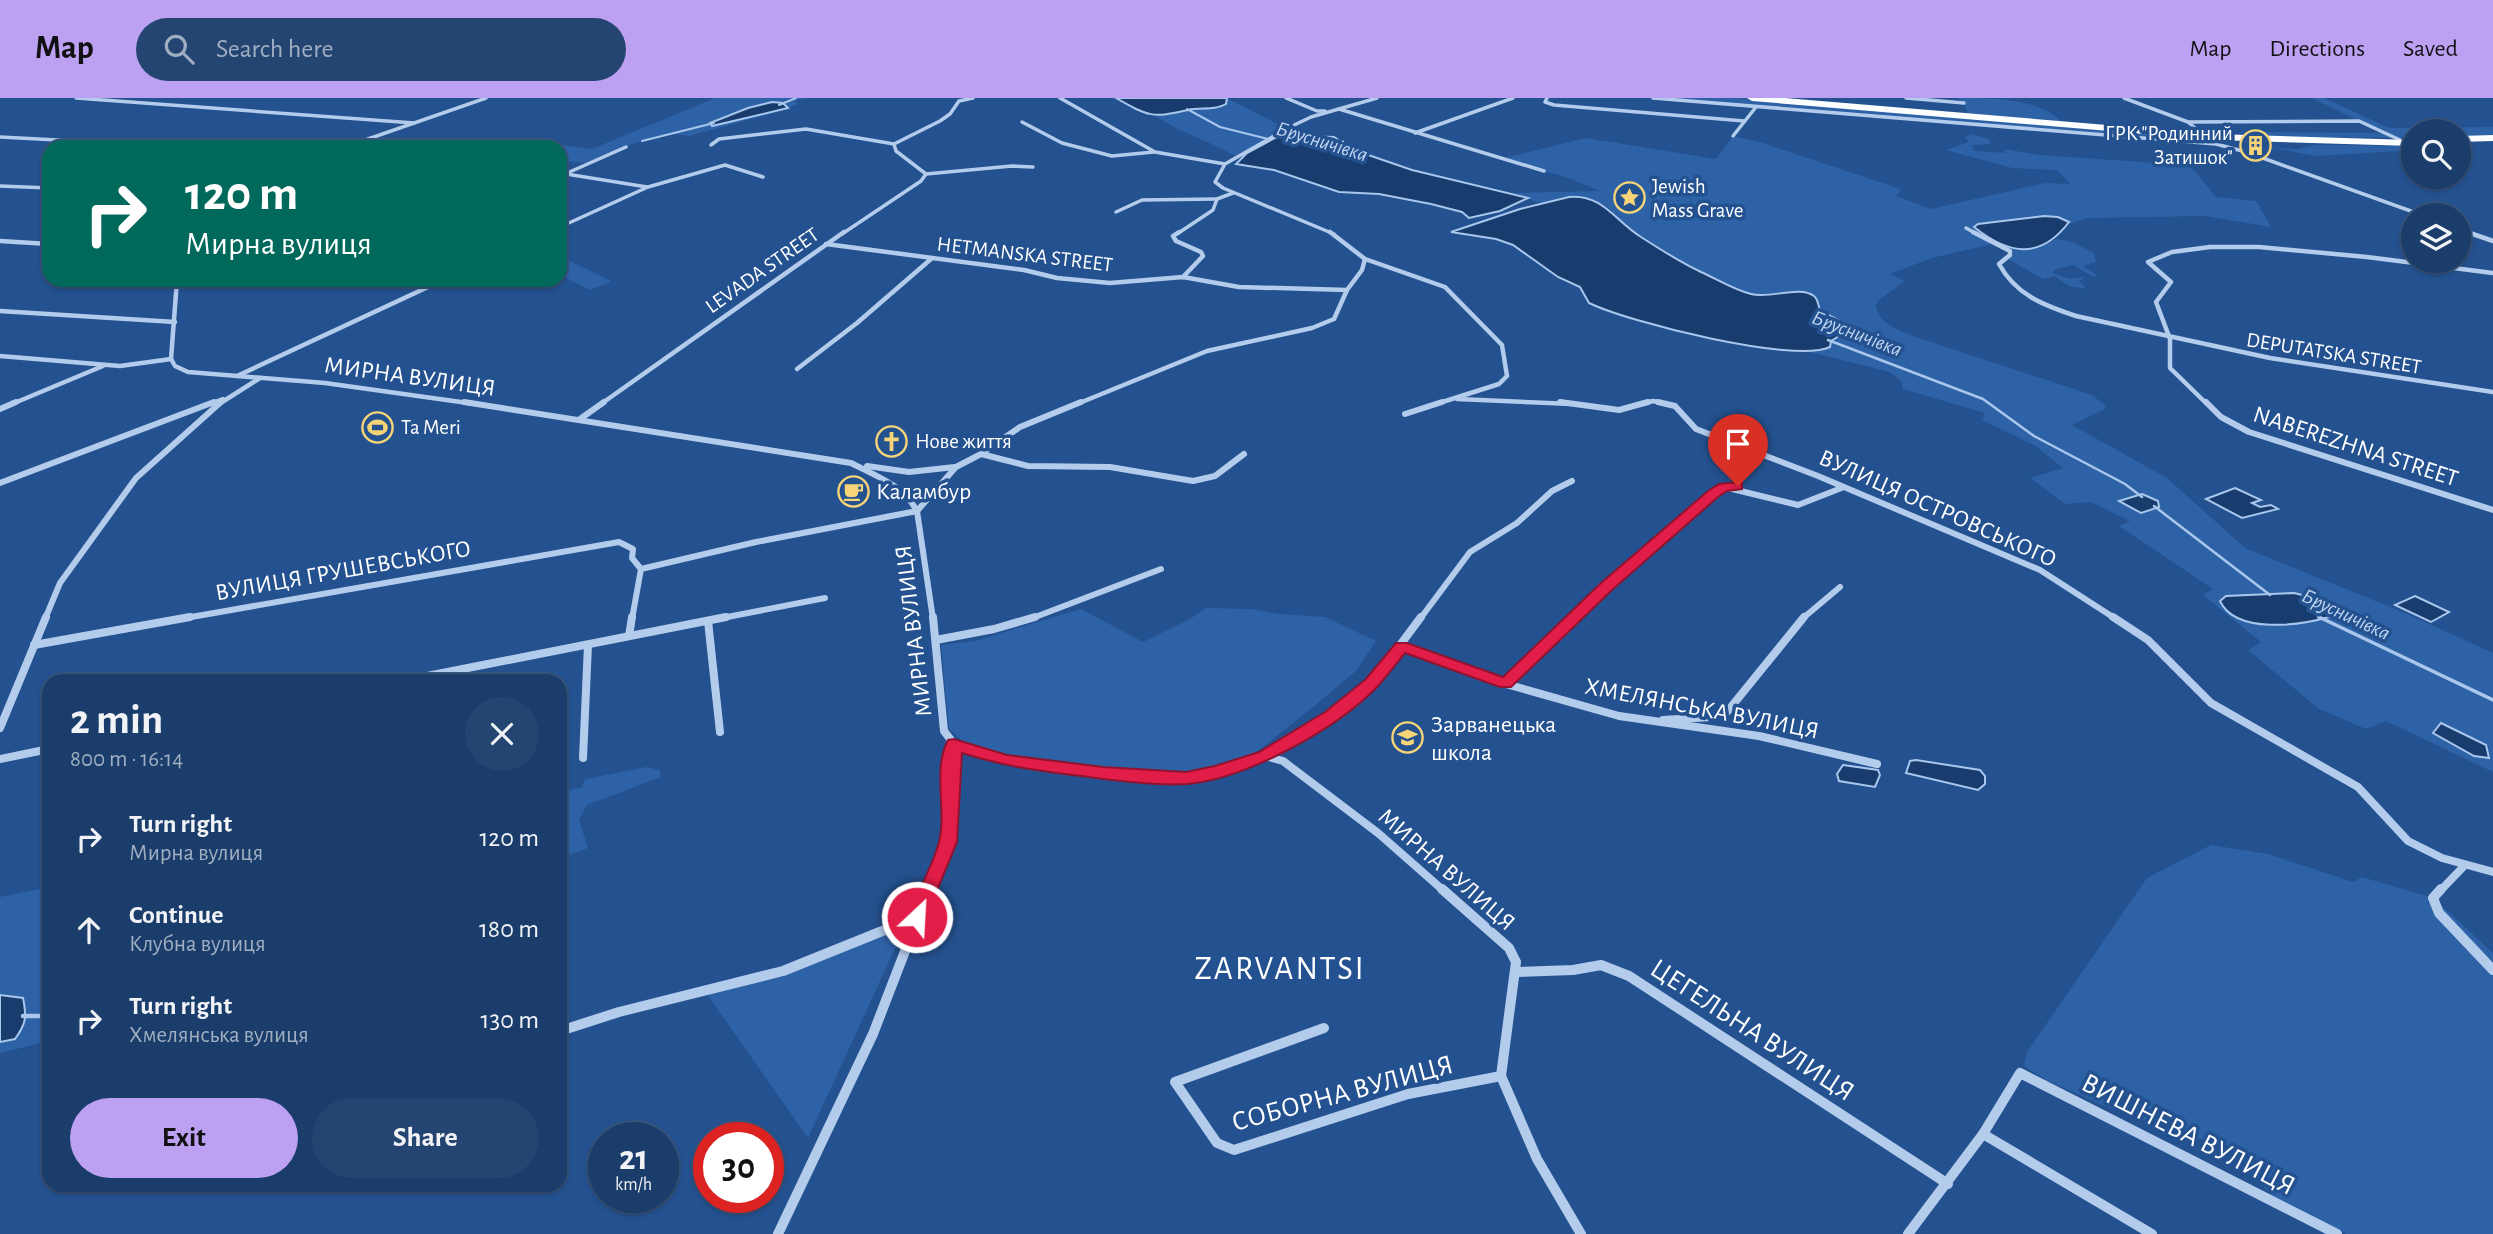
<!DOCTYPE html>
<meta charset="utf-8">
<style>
body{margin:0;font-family:"Alegreya Sans",sans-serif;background:#244471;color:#f1f3f6;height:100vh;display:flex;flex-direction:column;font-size:26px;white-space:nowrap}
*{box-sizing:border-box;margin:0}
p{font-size:23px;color:#a0aec1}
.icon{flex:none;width:38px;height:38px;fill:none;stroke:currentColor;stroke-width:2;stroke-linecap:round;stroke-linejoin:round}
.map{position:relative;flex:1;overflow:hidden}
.sheet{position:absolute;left:42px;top:576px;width:525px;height:518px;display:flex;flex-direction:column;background:#1b3d6b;border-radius:21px;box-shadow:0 2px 5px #0004,0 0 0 2px #39567e}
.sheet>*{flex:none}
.guide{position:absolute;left:42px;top:42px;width:525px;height:147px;border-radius:21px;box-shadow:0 2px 5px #0004,0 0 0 2px #39567e;background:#00695c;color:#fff;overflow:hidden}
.tools{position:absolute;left:2401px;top:21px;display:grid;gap:14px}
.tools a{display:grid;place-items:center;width:70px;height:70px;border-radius:50%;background:#1b3d6b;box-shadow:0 2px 5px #0004,0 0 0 2px #39567e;font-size:35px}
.speed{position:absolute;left:588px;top:1024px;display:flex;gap:14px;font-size:35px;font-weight:700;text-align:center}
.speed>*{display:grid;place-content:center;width:91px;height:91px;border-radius:50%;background:#1b3d6b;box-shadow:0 2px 5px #0004,0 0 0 2px #39567e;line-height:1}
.speed small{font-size:18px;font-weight:400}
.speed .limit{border:10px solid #d22;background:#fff;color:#111}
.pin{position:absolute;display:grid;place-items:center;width:60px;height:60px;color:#fff;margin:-72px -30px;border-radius:50% 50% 50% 0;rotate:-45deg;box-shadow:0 0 7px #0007}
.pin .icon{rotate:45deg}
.me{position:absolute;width:77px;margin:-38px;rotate:25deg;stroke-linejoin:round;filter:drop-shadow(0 0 5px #0008)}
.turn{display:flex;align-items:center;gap:24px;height:147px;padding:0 28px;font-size:32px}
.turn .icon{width:91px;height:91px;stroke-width:2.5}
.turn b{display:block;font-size:49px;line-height:60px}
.round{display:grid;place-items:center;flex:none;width:74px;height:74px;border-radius:37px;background:#244471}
.headline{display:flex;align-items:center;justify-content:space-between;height:119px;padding:0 28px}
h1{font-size:42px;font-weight:600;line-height:52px}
.cta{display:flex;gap:14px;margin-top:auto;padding:14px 28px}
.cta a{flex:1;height:80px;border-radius:42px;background:#bca0f2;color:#111;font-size:28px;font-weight:600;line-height:80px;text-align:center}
.cta a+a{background:#244471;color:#f1f3f6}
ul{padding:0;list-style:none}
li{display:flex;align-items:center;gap:21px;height:91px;padding:0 28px}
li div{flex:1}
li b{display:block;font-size:26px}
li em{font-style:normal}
header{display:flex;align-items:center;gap:42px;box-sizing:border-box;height:98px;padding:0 35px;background:#bca0f2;color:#111}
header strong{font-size:33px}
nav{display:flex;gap:38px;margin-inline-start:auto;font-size:24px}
.search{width:490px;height:63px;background:#244471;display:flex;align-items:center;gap:18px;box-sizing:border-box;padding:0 24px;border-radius:38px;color:#a0aec1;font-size:26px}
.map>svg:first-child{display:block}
.green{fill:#2e62a7;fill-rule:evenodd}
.water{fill:#193c6f;stroke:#a9c7ec;stroke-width:2}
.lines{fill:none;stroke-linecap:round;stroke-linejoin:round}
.stream-far3{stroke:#a9c7ec;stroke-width:2}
.stream-far2{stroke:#a9c7ec;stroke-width:2.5}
.stream-far1{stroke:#a9c7ec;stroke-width:3.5}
.stream{stroke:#a9c7ec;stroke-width:4.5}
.minor-far4{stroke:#b4ccec;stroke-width:3.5}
.minor-far3{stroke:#b4ccec;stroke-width:4.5}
.minor-far2{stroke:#b4ccec;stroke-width:6}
.minor-far1{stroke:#b4ccec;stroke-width:8}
.minor{stroke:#b4ccec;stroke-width:10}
.trunk{fill:#fcfdff;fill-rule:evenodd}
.route{fill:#e11d48;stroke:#92132f;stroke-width:2}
.labels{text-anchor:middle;stroke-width:7;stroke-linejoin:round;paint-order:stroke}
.far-poi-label{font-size:21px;fill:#fff;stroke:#24518f;text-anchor:start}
.far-water-label{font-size:21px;font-style:italic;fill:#c0d6f2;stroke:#24518f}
.far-street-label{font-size:21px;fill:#fff;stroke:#24518f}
.street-label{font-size:24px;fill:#fff;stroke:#24518f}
.poi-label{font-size:24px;fill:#fff;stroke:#24518f;text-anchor:start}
.near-street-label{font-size:28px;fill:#fff;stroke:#24518f}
.near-quarter-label{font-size:33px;letter-spacing:2px;fill:#fff;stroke:#24518f}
</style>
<header>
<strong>Map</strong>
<div class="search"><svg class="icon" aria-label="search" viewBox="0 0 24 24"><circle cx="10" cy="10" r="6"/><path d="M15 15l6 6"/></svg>Search here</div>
<nav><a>Map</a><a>Directions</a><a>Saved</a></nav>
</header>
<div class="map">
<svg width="2493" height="1136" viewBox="0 0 2493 1136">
<rect width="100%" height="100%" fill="#24518f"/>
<g class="green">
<path d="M715,0H810L794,3L798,6L781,13L689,38L674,36L638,44L588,65L560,63L558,49L562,47L592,51ZM772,4L783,5L787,10L711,25L748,10Z"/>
<path d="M1227,0L1291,33L1239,60C1212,44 1183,36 1155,18C1168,17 1178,13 1190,12C1203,10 1214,12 1226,6Z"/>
<path d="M1653,0H1737L2211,42L2207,45Z"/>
<path d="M1957,0C1993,0 2037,0 2061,23L1967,15L1964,5Z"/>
<path d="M2312,0H2324L2389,30L2493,29V38L2459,39V33H2413V40L2289,39L2234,34L2383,35Z"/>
<path d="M1971,36L1989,41L1991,46L1972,47L1974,53L2006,55L2004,51L2040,57L2185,67L2194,72L2216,99L2256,103L2271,129L2205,118L2087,120L2067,127L2044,118L1978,126L1975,127L1976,131L2000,144L1932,160L1890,176L1905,183L1879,202L1876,207C1878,224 1896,231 1910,237L2092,297L2105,307V311L2072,327L2167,380L2245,450L2405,515L2493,555V674L2386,623L2366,631L2319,611L2248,552L2261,544L2203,497L2213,491L2119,428L2130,423L2091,404L2065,406L2030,380L2063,370L2034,347L1982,322L1985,315L1903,291L1901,283L1890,274L1810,254L1825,251L1831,243L1852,230L1820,212L1815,198C1793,187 1770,203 1747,195C1707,181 1668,159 1633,134C1622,126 1615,112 1602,106C1574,93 1570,104 1545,105C1536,105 1523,98 1514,95L1600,93L1566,79L1501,61L1586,40L1716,61L1733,38L1763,45L1895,89L1901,92L1896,98L1931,111L2045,85L2070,86L2057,72L2012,70L1946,52L1969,44L1965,39Z"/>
<path d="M2316,47L2413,48V52L2317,58L2272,50L2298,51Z"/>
<path d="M2056,141L2072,144L2094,155L2096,164L2083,168L2098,178L2094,179L2073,167L2054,172L2053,175L2070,181L2085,179L2079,183L2087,191L2069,188L2055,178L2043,181L2008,161L2014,156L2012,151C2026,150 2044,148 2056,141Z"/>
<path d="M560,158L611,183V184L590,192L560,177Z"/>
<path d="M1206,510L1251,511L1278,516L1325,519L1376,543L1356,573L1307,614L1250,659L1215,671L1185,676H1158L1007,659L968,648L949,631L941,547L975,543L1081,511L1143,544L1190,521Z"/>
<path d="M647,669L659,672L661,679L587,707L579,722L588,750L560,760V694L582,689L585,681Z"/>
<path d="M2211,747L2268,756L2353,784L2362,779L2433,800L2493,855V1136H2346L2275,1101L2224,1049L2116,1013L2046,982L2024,968L2027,954L2147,780Z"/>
<path d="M49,789V943L0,955V944L15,941L23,900L0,897V799Z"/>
<path d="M909,820L808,1040L702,889L782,871Z"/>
</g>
<g class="water">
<path d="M1116,0H1227L1226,6C1214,13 1201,9 1188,12C1152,20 1149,19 1116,0Z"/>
<path d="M772,4L783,5L788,10L712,28L710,25L748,10Z"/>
<path d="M1288,33L1307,38L1334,39L1351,51L1412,72L1528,100L1500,113L1469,120L1462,114L1431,106L1379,96L1339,94L1274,72L1236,66L1247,55Z"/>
<path d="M1569,99C1603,96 1615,123 1641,139C1661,152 1680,164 1701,174C1717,181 1734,192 1751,196C1770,201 1800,187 1814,198C1818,201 1818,207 1820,212L1852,230L1831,243L1830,249C1794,266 1628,224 1589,205L1580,189L1558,179L1513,147L1496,141L1451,134L1520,111Z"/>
<path d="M2044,118L2058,119L2069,124C2040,162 2009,157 1974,129L1978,126Z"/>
<path d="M2235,390L2261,402L2252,405L2260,409L2271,407L2278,411L2242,420L2206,401Z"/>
<path d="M2142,396L2158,403L2159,409L2141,415L2119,403Z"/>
<path d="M2294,495L2310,499L2326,509L2329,519C2301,527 2236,537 2220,503L2226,498Z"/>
<path d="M2415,498L2449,514L2431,524L2395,507Z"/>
<path d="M2441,625L2486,647L2489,660L2474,658L2433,635Z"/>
<path d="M1916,662L1980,672L1985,678V686L1978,692L1906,675L1910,663Z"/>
<path d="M1843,667L1878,672L1880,677L1875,689L1839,683L1837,676Z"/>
<path d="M0,897L23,900C27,919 26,926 15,941L0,944Z"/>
</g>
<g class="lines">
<g class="stream-far3">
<path d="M779,7L796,0"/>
<path d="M1187,11L1220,29L1268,41"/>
<path d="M642,43L714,25"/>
</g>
<g class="stream-far2">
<path d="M1828,242L1983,301L2034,338L2125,386L2142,399"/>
<path d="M2154,408L2270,497"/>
<path d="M2318,519L2323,521"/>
</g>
<path class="stream-far1" d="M2319,519L2493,602"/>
<path class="stream" d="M23,918H49"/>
<g class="minor-far4">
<path d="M76,0L414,25"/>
<path d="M1060,0L1155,54L1225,66"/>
<path d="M1286,0L1317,13H1325"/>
<path d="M1547,0L1545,4L1554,7L1744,23"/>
<path d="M1653,0L2216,46L2246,54L2422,117"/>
<path d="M1906,0L1964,5"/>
<path d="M2124,0L2188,24L2201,35"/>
<path d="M1339,11L1544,73"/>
<path d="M1022,24L1062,45L1112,58L1154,54"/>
<path d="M2188,24L2359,23L2400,42"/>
<path d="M1415,35L1513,0"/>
<path d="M1733,38L1756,9"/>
<path d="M0,39L190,49"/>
<path d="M711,47L719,41L806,31L894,46L940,23L950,16L959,3L973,0"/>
<path d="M345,49L486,0"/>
<path d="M560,75L647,89"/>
<path d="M565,76L626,49"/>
<path d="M926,76L1012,68L1033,69"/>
<path d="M0,88L49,90"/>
<path d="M1116,114L1142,102L1217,101"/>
<path d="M560,129L648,89L725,67L763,79"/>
<path d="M1966,130L1977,136"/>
<path d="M2459,131L2472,136"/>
<path d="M842,136L921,83L926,76L896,53L894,46"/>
<path d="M1177,136L1213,112L1217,101L1233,95"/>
<path d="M1334,136L1223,90L1215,84L1225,66L1290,29L1311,19L1377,0"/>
</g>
<g class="minor-far3">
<path d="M1179,134L1173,138L1176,143L1201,154L1203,158L1183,179"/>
<path d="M1973,134L2010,153V157L1999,166C2016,197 2043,207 2076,218L2270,260L2493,294"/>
<path d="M2467,134L2493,143"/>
<path d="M0,143L49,146"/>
<path d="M826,146L1024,172L1057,180L1110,185L1183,179L1239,189L1347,192"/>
<path d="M1365,161L1445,189L1502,247L1507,278L1499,286L1436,306"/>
<path d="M177,182L171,261L175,268L188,274L325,285L475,306"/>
<path d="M0,213L175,224"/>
<path d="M0,258L120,268L171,261"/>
<path d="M797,271L857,225L931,161"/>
<path d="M237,278L443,182"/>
<path d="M1457,301L1573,306"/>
<path d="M12,306L103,268"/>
<path d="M210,306L223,301"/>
<path d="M219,306L260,280"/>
<path d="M601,306L844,134"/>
<path d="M1077,306L1207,253L1312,230L1334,221L1347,192L1362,172L1365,161L1330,134"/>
<path d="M1642,306L1653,303L1666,306"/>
<path d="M2207,306L2170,270V241L2156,204L2171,184L2148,164L2172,154L2210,149H2259L2367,159L2493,175"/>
</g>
<g class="minor-far2">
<path d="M464,304L851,365C876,378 903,387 917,413L933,521"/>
<path d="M1560,304L1619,312L1648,304"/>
<path d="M1658,304L1675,308L1696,331L1818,378L2040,472L2116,521"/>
<path d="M2206,304L2221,319L2249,334L2493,412"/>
<path d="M0,311L16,304"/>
<path d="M1405,316L1442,304"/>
<path d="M580,321L604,304"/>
<path d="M981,356L1028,368L1110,369L1193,383L1215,378L1244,356"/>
<path d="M867,368L909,374L955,369"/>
<path d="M0,385L214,304"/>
<path d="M45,521L60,485L136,380L221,304"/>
<path d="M180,521L619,444L633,451L632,460L641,471"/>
<path d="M632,521L641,471L756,444L917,413L956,369L981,356L1020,329L1081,304"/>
<path d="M717,521L825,500"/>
<path d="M1030,521L1161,471"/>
<path d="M1420,521L1470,454L1517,425L1552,393L1572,383"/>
<path d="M1572,521L1606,488L1724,389L1798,407L1844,389"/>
<path d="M1802,521L1840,489"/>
</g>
<g class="minor-far1">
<path d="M933,519L944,633L954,646L1006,663L1157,680H1187L1217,674L1265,658L1283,663L1378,735L1444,793"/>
<path d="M2113,519L2148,542L2211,605L2358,689L2408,743L2442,760L2493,774"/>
<path d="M708,523L720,634"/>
<path d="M629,538L632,519"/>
<path d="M936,542L994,531L1035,519"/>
<path d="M34,547L190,519"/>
<path d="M1402,548L1506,586L1619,618L1759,638L1877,666"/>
<path d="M402,583L726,519"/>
<path d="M1506,586L1574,519"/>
<path d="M1663,622L1711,619L1727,614L1804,519"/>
<path d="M0,630L46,519"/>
<path d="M1265,658L1331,617L1371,586L1421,519"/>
<path d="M583,660L588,547"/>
<path d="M0,661L49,651"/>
<path d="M929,793L948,744L954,646"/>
<path d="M2440,793L2465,767"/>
</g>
<g class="minor">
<path d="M1442,791L1509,850L1516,864L1501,978L1537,1061L1581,1136"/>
<path d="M2441,791L2433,800L2439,815L2493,872"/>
<path d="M1516,874L1573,872L1601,867L1629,878L1948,1086"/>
<path d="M1324,930L1175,984L1217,1045L1234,1052L1408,996L1501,978"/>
<path d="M560,933L619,914L783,873L917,819"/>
<path d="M1983,1036L2152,1136"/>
<path d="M778,1136L873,936L929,791"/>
<path d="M1908,1136L1983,1036L2020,975L2337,1136"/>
</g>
<g class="trunk">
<path d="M1747,0H1785L2215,36L2413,42V48L2215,42L1752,3Z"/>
<path d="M2493,37V43L2459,44V38Z"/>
</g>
</g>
<path class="route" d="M1738,384L1742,385V391L1727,393L1718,399L1612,492L1511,589H1500L1405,555C1396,566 1387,578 1378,588C1337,631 1246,681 1187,686C1155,688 1113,682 1081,678C1039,673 1002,668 962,655L957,744L924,824L917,827L910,824L907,819C917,795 932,770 939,744C947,712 932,672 948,642L954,641L1007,657L1103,669L1186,674L1215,668L1259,654L1325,614L1365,582L1396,545H1407L1503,579L1601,485L1708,393L1719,386Z"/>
<defs>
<symbol id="building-ring" viewBox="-11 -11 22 22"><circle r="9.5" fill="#24518f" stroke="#f6d478" stroke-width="1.5"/><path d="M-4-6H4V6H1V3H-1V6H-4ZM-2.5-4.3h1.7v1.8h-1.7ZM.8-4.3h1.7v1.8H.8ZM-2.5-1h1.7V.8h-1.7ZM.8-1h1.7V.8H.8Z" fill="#f6d478"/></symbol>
<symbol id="sight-ring" viewBox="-11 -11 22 22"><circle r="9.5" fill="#24518f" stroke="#f6d478" stroke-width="1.5"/><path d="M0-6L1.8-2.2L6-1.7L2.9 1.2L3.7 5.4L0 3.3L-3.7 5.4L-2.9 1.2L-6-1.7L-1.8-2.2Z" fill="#f6d478"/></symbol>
<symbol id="stadium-ring" viewBox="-11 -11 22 22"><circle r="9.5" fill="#24518f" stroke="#f6d478" stroke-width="1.5"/><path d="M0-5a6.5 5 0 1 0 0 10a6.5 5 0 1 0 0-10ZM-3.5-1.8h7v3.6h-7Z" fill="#f6d478"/></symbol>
<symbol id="church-ring" viewBox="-11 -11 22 22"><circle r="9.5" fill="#24518f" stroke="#f6d478" stroke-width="1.5"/><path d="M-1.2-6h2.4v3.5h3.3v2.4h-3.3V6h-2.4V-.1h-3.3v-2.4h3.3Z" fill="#f6d478"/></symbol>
<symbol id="cafe-ring" viewBox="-11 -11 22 22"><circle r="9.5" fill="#24518f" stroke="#f6d478" stroke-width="1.5"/><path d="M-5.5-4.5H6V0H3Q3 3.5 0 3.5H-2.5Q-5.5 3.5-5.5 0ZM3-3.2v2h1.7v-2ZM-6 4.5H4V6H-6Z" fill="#f6d478"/></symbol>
<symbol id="school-ring" viewBox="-11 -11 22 22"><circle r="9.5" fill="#24518f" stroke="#f6d478" stroke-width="1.5"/><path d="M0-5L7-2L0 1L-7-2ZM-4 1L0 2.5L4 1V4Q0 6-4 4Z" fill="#f6d478"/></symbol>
</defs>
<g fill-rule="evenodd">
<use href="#building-ring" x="2238" y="30" width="35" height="35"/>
<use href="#sight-ring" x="1612" y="82" width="35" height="35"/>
<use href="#stadium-ring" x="360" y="312" width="35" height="35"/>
<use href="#church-ring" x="874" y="326" width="35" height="35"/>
<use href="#cafe-ring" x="836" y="376" width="35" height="35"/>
<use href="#school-ring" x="1390" y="622" width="35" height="35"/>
</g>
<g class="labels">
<g class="far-poi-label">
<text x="2233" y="42" text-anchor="end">ГРК "Родинний<tspan x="2233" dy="24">Затишок"</tspan></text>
<text x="1652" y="95">Jewish<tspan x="1652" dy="24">Mass Grave</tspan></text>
<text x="401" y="336">Ta Meri</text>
<text x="915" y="350">Нове життя</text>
</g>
<g class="far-water-label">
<text transform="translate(1322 43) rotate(17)" y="7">Брусничівка</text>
<text transform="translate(1857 235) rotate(21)" y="7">Брусничівка</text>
<text transform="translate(2346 516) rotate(25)" y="7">Брусничівка</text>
</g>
<g class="far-street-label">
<text transform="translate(1025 156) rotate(7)" y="7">HETMANSKA STREET</text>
<text transform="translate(762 172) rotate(-35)" y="7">LEVADA STREET</text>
<text transform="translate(2334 255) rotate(9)" y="7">DEPUTATSKA STREET</text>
</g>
<g class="street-label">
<text transform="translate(410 278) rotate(8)" y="8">МИРНА ВУЛИЦЯ</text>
<text transform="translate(2356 348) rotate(18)" y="8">NABEREZHNA STREET</text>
<text transform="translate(1938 410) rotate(24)" y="8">ВУЛИЦЯ ОСТРОВСЬКОГО</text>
<text transform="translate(343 472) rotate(-10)" y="8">ВУЛИЦЯ ГРУШЕВСЬКОГО</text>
<text transform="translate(913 533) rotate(-97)" y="8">МИРНА ВУЛИЦЯ</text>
<text transform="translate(1702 610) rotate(11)" y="8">ХМЕЛЯНСЬКА ВУЛИЦЯ</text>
<text transform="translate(1447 771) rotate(41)" y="8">МИРНА ВУЛИЦЯ</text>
</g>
<g class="poi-label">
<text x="876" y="401">Каламбур</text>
<text x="1431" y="634">Зарванецька<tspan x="1431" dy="28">школа</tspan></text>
</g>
<g class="near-street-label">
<text transform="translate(1753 931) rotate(33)" y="10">ЦЕГЕЛЬНА ВУЛИЦЯ</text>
<text transform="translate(1342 994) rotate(-15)" y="10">СОБОРНА ВУЛИЦЯ</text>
<text transform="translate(2189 1035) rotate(27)" y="10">ВИШНЕВА ВУЛИЦЯ</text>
</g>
<g class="near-quarter-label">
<text x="1280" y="881">ZARVANTSI</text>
</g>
</g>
</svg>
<div class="tools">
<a><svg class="icon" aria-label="search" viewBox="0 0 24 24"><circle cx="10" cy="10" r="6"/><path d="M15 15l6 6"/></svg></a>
<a><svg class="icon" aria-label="layers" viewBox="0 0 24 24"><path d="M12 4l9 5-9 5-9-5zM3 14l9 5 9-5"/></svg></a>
</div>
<div class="speed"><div>21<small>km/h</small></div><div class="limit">30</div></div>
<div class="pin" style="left:1738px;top:388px;background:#d93025"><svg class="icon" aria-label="arrive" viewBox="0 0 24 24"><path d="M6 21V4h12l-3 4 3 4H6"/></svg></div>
<svg class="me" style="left:917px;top:819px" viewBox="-20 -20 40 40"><circle r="17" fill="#e11d48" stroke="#fff" stroke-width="3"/><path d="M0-11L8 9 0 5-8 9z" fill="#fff"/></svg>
<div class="guide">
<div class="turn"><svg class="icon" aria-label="right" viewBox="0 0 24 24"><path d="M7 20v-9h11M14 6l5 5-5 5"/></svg><div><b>120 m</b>Мирна вулиця</div></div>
</div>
<section class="sheet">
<div class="headline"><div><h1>2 min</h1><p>800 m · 16:14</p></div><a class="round"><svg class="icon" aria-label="close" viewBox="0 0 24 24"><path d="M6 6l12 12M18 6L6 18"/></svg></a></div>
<ul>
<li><svg class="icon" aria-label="right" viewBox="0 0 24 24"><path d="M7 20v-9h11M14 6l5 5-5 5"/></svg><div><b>Turn right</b><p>Мирна вулиця</p></div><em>120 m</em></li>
<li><svg class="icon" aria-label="ahead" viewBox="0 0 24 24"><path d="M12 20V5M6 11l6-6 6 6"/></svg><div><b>Continue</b><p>Клубна вулиця</p></div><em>180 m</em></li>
<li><svg class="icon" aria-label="right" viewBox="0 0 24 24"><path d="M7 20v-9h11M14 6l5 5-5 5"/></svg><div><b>Turn right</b><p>Хмелянська вулиця</p></div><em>130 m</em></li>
</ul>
<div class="cta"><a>Exit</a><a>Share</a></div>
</section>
</div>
